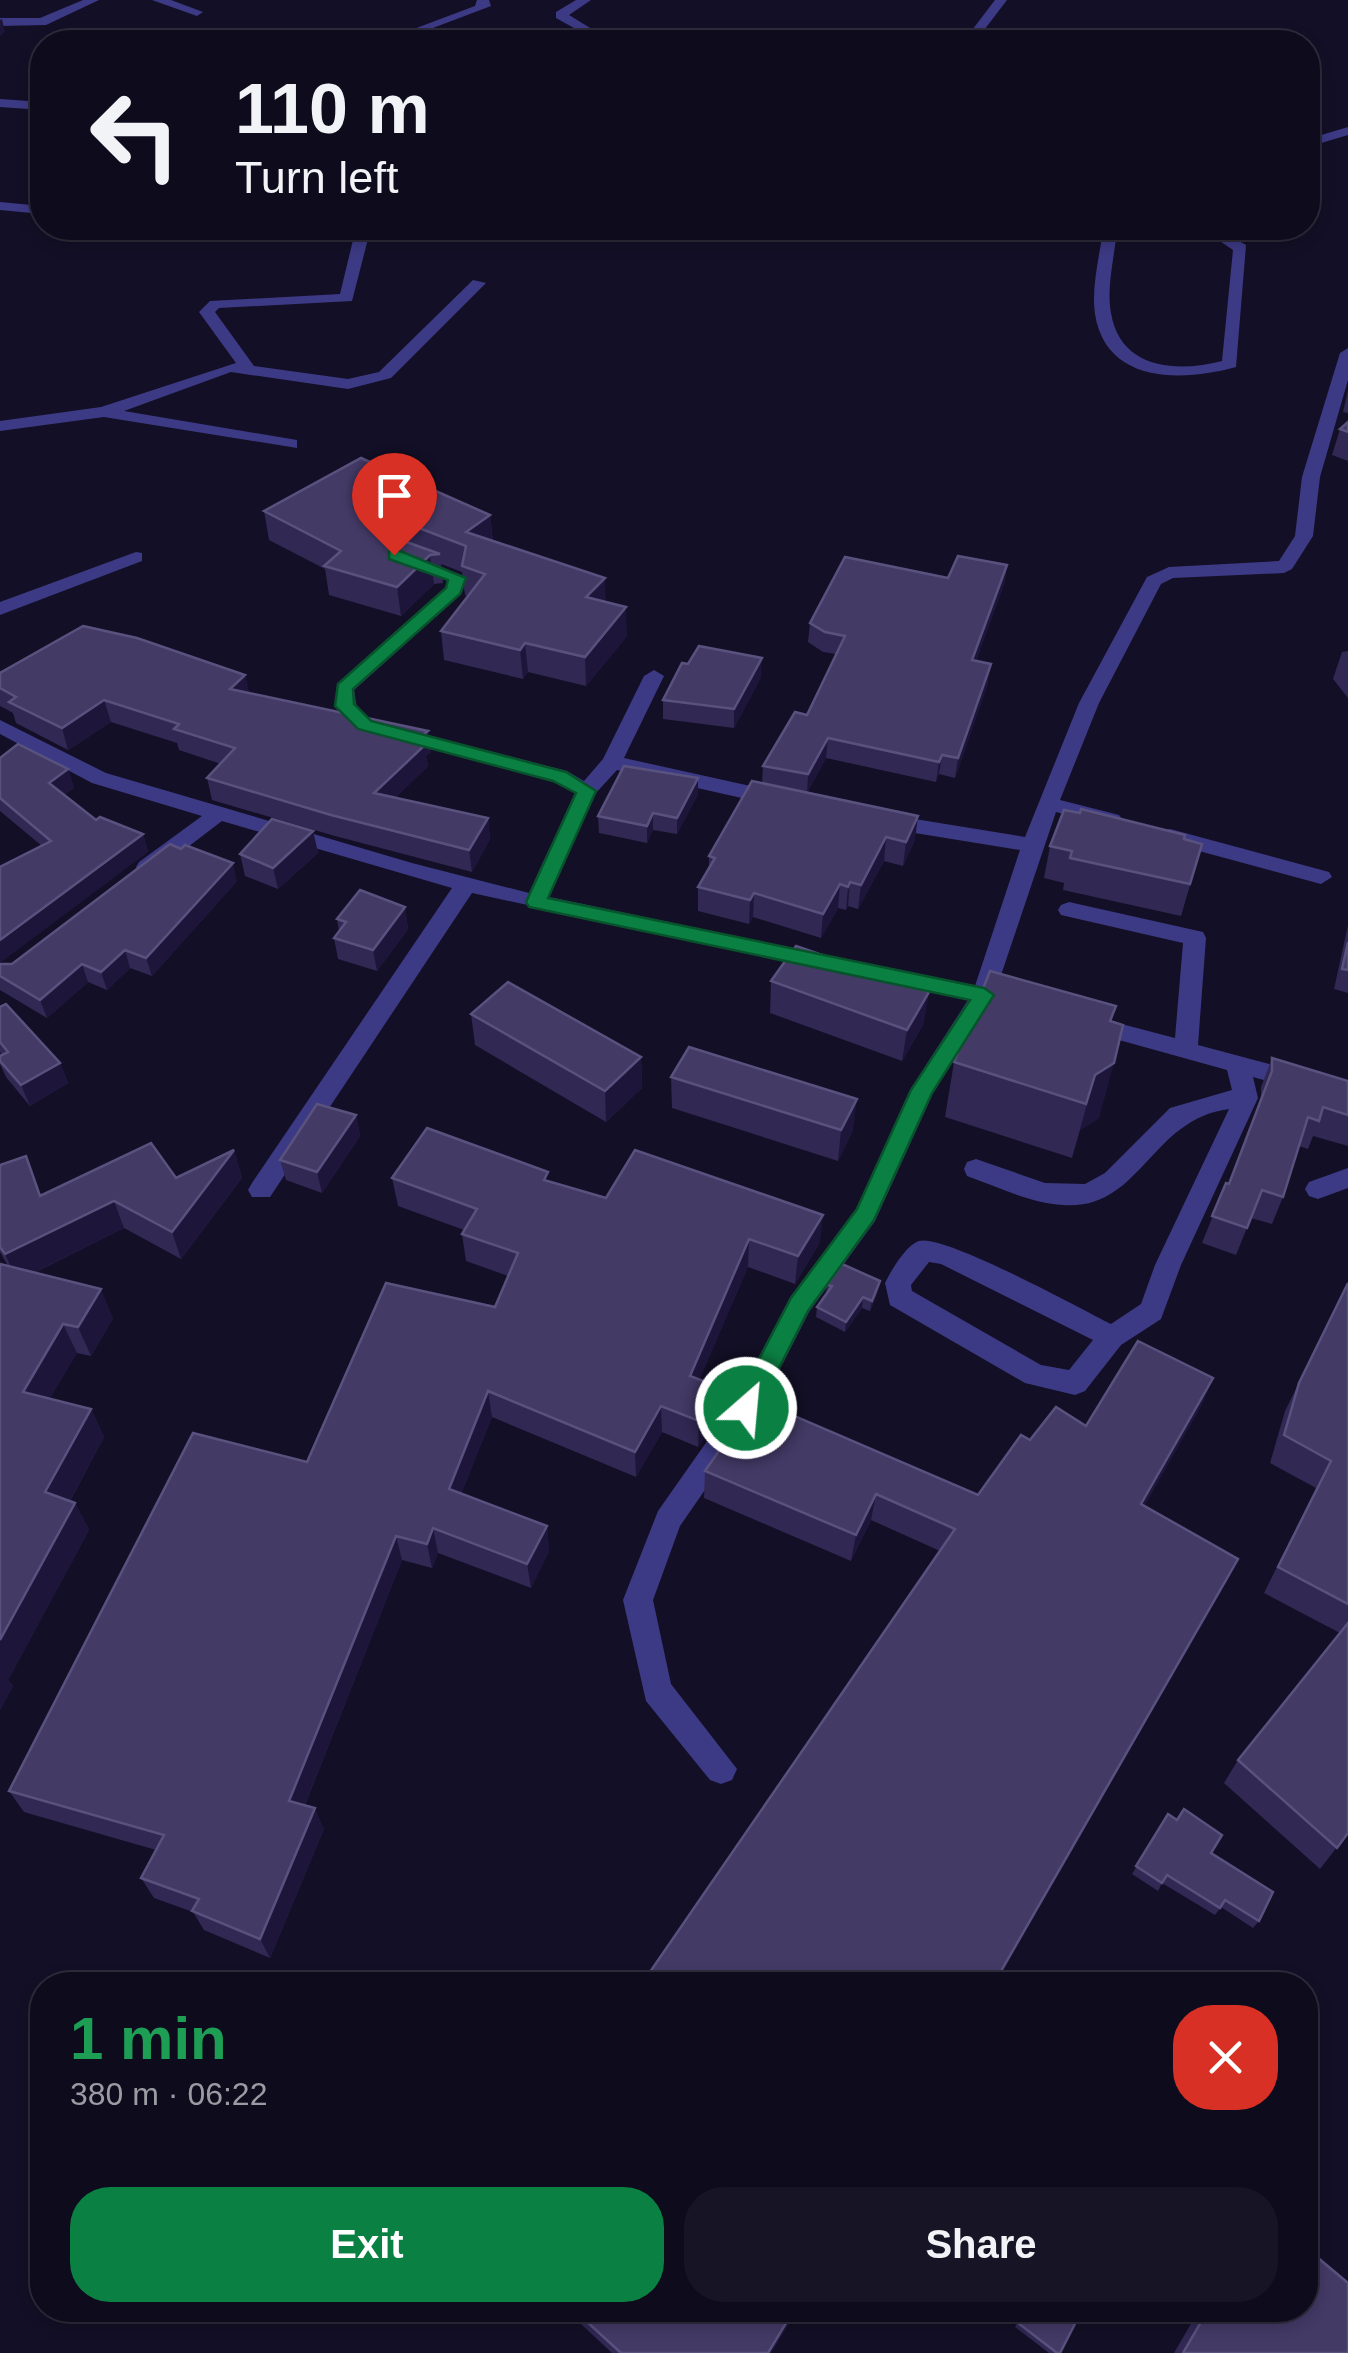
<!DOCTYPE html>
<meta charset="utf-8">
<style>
body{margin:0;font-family:Helvetica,sans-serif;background:#171425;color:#f1f3f6;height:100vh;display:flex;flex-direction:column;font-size:38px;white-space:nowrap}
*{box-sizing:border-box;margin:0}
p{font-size:32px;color:#9b9ba3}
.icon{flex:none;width:55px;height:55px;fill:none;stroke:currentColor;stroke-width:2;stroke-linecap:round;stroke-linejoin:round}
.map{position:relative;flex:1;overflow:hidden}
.details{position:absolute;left:30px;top:1972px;width:1288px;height:350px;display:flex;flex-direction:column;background:#0e0b1c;border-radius:40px;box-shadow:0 5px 15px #0003,0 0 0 2px #2e2b3b}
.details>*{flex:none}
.banner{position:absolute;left:30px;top:30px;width:1290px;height:210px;border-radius:40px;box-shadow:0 5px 15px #0003,0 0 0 2px #2e2b3b;background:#0e0b1c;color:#f1f3f6;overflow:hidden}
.pin{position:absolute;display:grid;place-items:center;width:85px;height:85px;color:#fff;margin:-102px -42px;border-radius:50% 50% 50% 0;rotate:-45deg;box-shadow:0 0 10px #0007}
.pin .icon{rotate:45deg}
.me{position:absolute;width:110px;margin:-55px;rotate:27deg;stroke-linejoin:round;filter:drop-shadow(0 0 8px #0008)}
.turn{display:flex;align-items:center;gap:35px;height:210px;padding:0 40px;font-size:45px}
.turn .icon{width:130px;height:130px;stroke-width:2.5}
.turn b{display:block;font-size:70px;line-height:85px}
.round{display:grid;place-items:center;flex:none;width:105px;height:105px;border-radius:40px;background:#171425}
.headline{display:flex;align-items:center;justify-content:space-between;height:170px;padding:0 40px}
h1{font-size:60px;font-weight:700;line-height:75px;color:#1e9e55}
.cta{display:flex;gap:20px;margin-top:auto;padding:20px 40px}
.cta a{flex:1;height:115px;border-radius:40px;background:#0b8043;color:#fff;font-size:40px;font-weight:700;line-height:115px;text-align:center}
.cta a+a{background:#171425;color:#f1f3f6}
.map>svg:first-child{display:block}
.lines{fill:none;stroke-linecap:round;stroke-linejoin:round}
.minor{fill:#3d3a85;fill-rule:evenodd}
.wall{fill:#312854}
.shaded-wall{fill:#1d163a}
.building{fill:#433a66;stroke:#5a527e;stroke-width:2.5}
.route{fill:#0b8043;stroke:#07532c;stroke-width:2.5}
</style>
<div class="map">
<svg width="1348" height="2353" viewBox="0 0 1348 2353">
<rect width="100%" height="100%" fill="#130f26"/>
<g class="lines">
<g class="minor">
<path d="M83,0H99L46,25L0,26V18H40Z"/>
<path d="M152,0H171L203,12L197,16Z"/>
<path d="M477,0H489L491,6L396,42H379L475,6Z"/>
<path d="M576,0H591L569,15L613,42H599L556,18V12Z"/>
<path d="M995,0H1007L975,42H963Z"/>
<path d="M0,99L42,102V110L0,107Z"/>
<path d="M1348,127V135L1308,147V139Z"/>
<path d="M0,202L42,206V214L0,210Z"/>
<path d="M248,228L361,232L397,228L368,239L352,301L219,308L215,312L254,366L348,379L379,372L473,280L486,283L391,378L348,389L231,372L124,411L291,439L297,440V448L104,417L0,431V421L101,407L236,363L199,312L210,301L340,294L353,240L255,232Z"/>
<path d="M875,228H933C920,236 888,236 875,228Z"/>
<path d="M1103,228H1117C1115,256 1106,286 1111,313C1120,369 1177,373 1222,361L1233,250L1214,237L1164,228L1218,229L1246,245L1236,367C1182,382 1106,384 1095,314C1091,286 1100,256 1103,228Z"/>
<path d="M1348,348V380L1320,477L1313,536L1292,569L1284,573L1173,578L1161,584L1099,703L1060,800L1119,815L1123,820L1112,827L1056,812L996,990L1007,998L1003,1004L989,1005L933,1093L875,1221L809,1312L756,1416L680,1526L653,1600L671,1684L737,1769L732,1780L721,1784L710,1780L646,1701L623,1600L658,1511L736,1400L791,1296L856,1209L910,1090L968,1000L472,893L270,1197H252L248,1190L252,1183L452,888L222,821L155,872H139L136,867L139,862L202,816L92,783L0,734V720L106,773L412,863L529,893L575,793L553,781L358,729L335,705L337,684L445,588L448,581L404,562L419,558L467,578L461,594L354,690L357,708L372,721L567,771L584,781L603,759L644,676L654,670L664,676L624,758L777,792L787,799L777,806L617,770L595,794L549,897L975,986L1020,850L884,828L873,821L884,814L1025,837L1079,703L1147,577L1169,567L1279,561L1295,536L1302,477L1340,353Z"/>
<path d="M136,552L142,553V561L0,615V602Z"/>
<path d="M1170,829L1329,872L1332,877L1321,884L1162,841V831Z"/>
<path d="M1069,902L1203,932L1206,938L1198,1045L1348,1085V1103L1253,1077L1258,1098L1181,1265L1161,1319L1121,1345L1085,1391L1075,1395L1025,1383L890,1305L885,1283C891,1271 906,1245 919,1241C943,1233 1081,1309 1111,1324L1141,1304L1155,1265L1229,1109C1150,1119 1141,1211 1063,1205C1030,1203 998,1187 967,1176L964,1169L967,1162L976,1159L1045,1183L1085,1184L1105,1173L1170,1108L1232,1090L1227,1070L1083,1030L1079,1024L1091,1016L1175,1038L1183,943L1061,915L1058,910L1061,905ZM929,1262L941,1264L1093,1340L1069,1370L1041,1365L912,1291L911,1285Z"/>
<path d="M1348,1168V1188L1318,1199L1309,1196L1305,1189L1309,1182Z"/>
</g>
</g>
<g class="wall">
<path d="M1348,390V413L1343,412Z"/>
<path d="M1348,422V461L1332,455L1340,429Z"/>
<path d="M264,511L490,515L493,541L605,578V602L627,636L586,686L528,672L523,679L444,660L441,631L468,596L465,595L462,572L441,564L443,583L434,584L401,616L329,595L325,569L269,540Z"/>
<path d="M1007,565L1004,584L976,661L988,683L955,778L939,774L936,782L826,758L807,793L915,840L903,866L884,861L858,909L848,906L846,910L838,908L821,938L753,917L749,924L698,911V887L709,868V856L762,783L763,766L807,715L836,654L823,652L808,642L810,623L948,578Z"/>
<path d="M1348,651V698L1333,679L1342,652Z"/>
<path d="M0,673L245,675L249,693L428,731L431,752L426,756L428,766L395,798L488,818L490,839L472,872L335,836L212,800L207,778L221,764L179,750L177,743L111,722L68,750L16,723L13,713L0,706Z"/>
<path d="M761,677L734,728L663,719V700Z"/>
<path d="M0,758L68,769L74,788L64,795L96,820L143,834L148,852L42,846L0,811Z"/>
<path d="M698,778V794L677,834L653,830L647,843L599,833L598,816Z"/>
<path d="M313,831L318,853L278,889L245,876L240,854Z"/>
<path d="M1184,839L1202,844L1181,916L1063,890L1064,883L1044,878L1050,846Z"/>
<path d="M237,881L152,976L130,968L107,990L88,982L47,1018L0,990V964H12Z"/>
<path d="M405,907L408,929L377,971L338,959L334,938L339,931L337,919Z"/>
<path d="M1348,925V993L1334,989Z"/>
<path d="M771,981L924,1023L902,1061L770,1013Z"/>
<path d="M0,1007L60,1063L68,1083L30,1106L6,1077L0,1064V1056L2,1055L0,1052Z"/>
<path d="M471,1014L641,1057L642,1088L606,1122L475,1045Z"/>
<path d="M1112,1022L1099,1118L1080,1130L1072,1158L945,1117L954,1062Z"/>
<path d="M1272,1058L1348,1081V1146L1313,1136L1308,1149L1299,1146L1283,1197L1272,1224L1251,1218L1236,1255L1202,1243L1226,1183L1229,1184L1261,1099V1087Z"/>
<path d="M671,1077L853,1130L838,1161L672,1108Z"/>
<path d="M356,1115L360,1136L322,1193L286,1180L280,1160Z"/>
<path d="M234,1150L242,1178L181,1259L124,1228L36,1272L113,1318L91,1356L77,1353L49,1399L91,1409L104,1437L70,1501L75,1503L89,1530L8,1680L13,1686L0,1710V1264L8,1266L0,1252V1165L41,1195L176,1178Z"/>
<path d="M392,1178L549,1182L606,1198L820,1242L795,1284L748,1267L699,1380L722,1388L721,1415L698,1447L662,1432L636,1477L492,1417L461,1494L547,1526L549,1551L531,1588L438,1553L432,1568L402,1560L305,1805L324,1829L270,1958L204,1930L193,1912L154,1898L141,1878L156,1850L24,1812L9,1791L307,1462L495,1307L508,1276L466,1261L462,1234L464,1230L398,1206Z"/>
<path d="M1348,1283V1833L1320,1869L1224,1783L1238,1760L1340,1633L1264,1593L1316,1488L1270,1463L1285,1411Z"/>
<path d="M827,1285L878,1291L870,1311L862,1308L845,1332L816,1317L817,1307L826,1294Z"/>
<path d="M1213,1378L1201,1406L1144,1506L1238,1559L1225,1585L940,1551L871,1520L851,1561L704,1498L705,1471L978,1495L1030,1440L1086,1426Z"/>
<path d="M1168,1814L1177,1820L1211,1853L1259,1921L1253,1928L1221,1907L1215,1915L1162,1883L1158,1891L1132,1874Z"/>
<path d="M566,2310H797L771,2353H612Z"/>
<path d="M1024,2310H1082L1060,2353H1049L1015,2327Z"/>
<path d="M1199,2310H1305L1348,2353H1174Z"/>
</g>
<g class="shaded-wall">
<path d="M2,19L5,32L0,36V20Z"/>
<path d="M490,515L493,544L466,532Z"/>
<path d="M393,518L396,546L386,549L382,520Z"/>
<path d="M430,555L434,584L401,616L397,587Z"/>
<path d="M1007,565L1004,584L969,680L972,660Z"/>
<path d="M605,578L606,607L586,597Z"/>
<path d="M626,607L627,636L586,686L585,657Z"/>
<path d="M525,643L528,672L523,679L520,650Z"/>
<path d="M762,658L761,677L734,728V709Z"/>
<path d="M991,664L988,683L955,778L958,758Z"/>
<path d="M245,675L250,696L230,689Z"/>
<path d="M104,700L111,722L68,750L62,728Z"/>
<path d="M428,731L431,752L426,756L428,766L378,815L374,793L416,741Z"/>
<path d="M828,738L826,758L807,794L808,774Z"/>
<path d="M942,755L939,774L936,782L939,762Z"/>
<path d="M68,769L74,788L55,802L49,783Z"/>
<path d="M698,778V794L677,834V818Z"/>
<path d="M653,813V830L647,843V826Z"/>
<path d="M918,816L915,840L903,866L906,842Z"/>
<path d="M488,818L490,839L472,872L469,850Z"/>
<path d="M313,831L318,853L278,889L273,868Z"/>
<path d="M143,834L148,852L0,963V940Z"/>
<path d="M886,837L884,861L858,909L861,885Z"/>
<path d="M233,863L237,881L152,976L146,958Z"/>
<path d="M850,882L848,906L846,910L848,887Z"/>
<path d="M840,884L838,908L821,938L823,914Z"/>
<path d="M754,893L753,917L749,924L750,900Z"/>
<path d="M405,907L408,929L377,971L373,950Z"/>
<path d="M125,950L130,968L107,990L101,972Z"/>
<path d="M82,964L88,982L47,1018L40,1000Z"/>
<path d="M929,992L924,1023L902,1061L907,1030Z"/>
<path d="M1116,1006L1101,1061L1114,1063L1099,1118L1080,1130L1072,1158L1110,1021Z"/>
<path d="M641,1057L642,1088L606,1122L605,1091Z"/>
<path d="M60,1063L68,1083L30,1106L21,1085Z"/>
<path d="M857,1099L853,1130L838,1161L841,1130Z"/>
<path d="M356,1115L360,1136L322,1193L317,1172Z"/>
<path d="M234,1150L242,1178L181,1259L172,1232Z"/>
<path d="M114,1201L124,1228L17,1281L5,1254Z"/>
<path d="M823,1215L820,1242L795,1284L798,1256Z"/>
<path d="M749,1239L748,1267L690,1402V1376Z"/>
<path d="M880,1281L878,1291L870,1311L872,1301Z"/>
<path d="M101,1289L113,1318L91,1356L78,1327Z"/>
<path d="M863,1297L862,1308L845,1332L846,1322Z"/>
<path d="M63,1324L77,1353L37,1421L23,1392Z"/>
<path d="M1213,1378L1201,1406L1130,1530L1141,1504Z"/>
<path d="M722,1388L721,1415L698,1447L699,1421Z"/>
<path d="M488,1391L492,1417L453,1514L449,1489Z"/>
<path d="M661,1406L662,1432L636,1477L635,1452Z"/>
<path d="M91,1409L104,1437L60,1519L45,1492Z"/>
<path d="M876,1494L871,1520L851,1561L856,1535Z"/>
<path d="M75,1503L89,1530L8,1680L13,1686L0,1710V1640Z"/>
<path d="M547,1526L549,1551L531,1588L527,1564Z"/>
<path d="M433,1528L438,1553L432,1568L427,1544Z"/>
<path d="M396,1536L402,1560L298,1822L289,1801Z"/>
<path d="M1238,1559L1225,1585L995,1985H993Z"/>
<path d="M315,1808L324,1829L270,1958L260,1939Z"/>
<path d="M794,2310H797L771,2353H768Z"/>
</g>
<g class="building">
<path d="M1348,422V432L1340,429Z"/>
<path d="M361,458L490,515L466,532L605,578L586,597L626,607L585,657L525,643L520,650L441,631L485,574L462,566L466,546L393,518L382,520L384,534L440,554L430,555L397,587L324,566L341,551L264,511Z"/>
<path d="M958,556L1007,565L972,660L991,664L958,758L942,755L939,762L828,738L808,774L763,766L795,712L807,715L845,636L825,632L810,623L845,557L948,578Z"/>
<path d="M83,626L137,638L245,675L230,689L428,731L416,741L425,745L374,793L488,818L469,850L331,815L207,778L235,748L174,729L179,724L104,700L62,728L9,702L16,697L0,688V673Z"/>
<path d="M699,646L762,658L734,709L663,700L682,663L688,664Z"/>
<path d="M18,744L68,769L49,783L96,820L100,817L143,834L0,940V867L51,841L0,798V758Z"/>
<path d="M624,766L698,778L677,818L653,813L647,826L598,816Z"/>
<path d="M752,781L918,816L906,842L886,837L861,885L850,882L848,887L840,884L823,914L754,893L750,900L698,887L715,858L709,856Z"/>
<path d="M1081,809L1185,835L1184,839L1202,844L1190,884L1070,858L1072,851L1050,846L1064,810L1080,813Z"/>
<path d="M272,819L313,831L273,868L240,854Z"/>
<path d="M170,844L181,849L185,845L233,863L146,958L125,950L101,972L82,964L40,1000L0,976V964H12Z"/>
<path d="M360,890L405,907L373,950L334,938L346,922L337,919Z"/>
<path d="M1348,942V970L1342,969Z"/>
<path d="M796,946L929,992L907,1030L771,981Z"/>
<path d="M990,971L1116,1006L1110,1021L1123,1025L1114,1063L1095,1075L1086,1104L954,1062Z"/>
<path d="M508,982L641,1057L605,1091L471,1014Z"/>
<path d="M6,1004L60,1063L21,1085L0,1061V1056L8,1052L0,1042V1007Z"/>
<path d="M689,1047L857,1099L841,1130L671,1077Z"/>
<path d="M1272,1058L1348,1081V1115L1323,1107L1319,1121L1308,1117L1283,1197L1262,1190L1247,1228L1212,1216L1226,1183L1229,1184L1272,1071Z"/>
<path d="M317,1104L356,1115L317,1172L280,1160Z"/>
<path d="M427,1128L548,1172L544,1180L606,1198L635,1150L823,1215L798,1256L749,1239L690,1376L722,1388L699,1421L661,1406L635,1452L488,1391L449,1489L547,1526L527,1564L433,1528L427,1544L396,1536L289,1801L315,1808L260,1939L192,1911L199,1899L141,1878L164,1835L9,1791L193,1433L307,1462L386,1283L495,1307L518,1253L462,1234L477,1209L392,1178Z"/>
<path d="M151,1143L176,1178L234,1150L172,1232L114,1201L5,1254L0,1247V1165L26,1156L40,1196Z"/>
<path d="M0,1264L101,1289L78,1327L63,1324L23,1392L91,1409L45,1492L75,1503L0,1640Z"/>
<path d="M842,1264L880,1281L872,1301L863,1297L846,1322L817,1307L832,1286L827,1285Z"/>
<path d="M1348,1283V1604L1278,1567L1331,1461L1284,1435L1299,1383Z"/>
<path d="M1138,1341L1213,1378L1141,1504L1238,1559L993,1985H641L955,1529L876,1494L856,1535L705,1471L755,1399L978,1495L1021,1435L1030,1440L1056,1407L1086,1426Z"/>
<path d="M1348,1623V1833L1337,1848L1238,1760Z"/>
<path d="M1184,1809L1222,1835L1211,1853L1273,1892L1259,1921L1225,1900L1220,1908L1167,1875L1162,1883L1136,1866L1168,1814L1177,1820Z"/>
<path d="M1305,2247L1348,2283V2353H1183L1208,2310H1305Z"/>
<path d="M574,2310H794L768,2353H621Z"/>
<path d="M1025,2310H1082L1060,2353H1057L1018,2323Z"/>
</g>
<path class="route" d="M389,551H400L466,578L460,594L353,689L354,704L371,721L566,772L596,791L548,898L984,988L994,995L932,1093L874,1220L808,1311L755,1416H737L734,1408L737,1401L791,1298L857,1209L911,1090L970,1000L529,907L526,902L576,793L553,781L358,729L335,706L338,684L446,588L448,580L389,559Z"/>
</svg>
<div class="pin" style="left:394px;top:555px;background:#d93025"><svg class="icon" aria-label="arrive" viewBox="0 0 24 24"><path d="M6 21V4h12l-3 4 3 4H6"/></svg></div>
<svg class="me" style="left:746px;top:1408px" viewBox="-20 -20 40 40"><circle r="17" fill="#0b8043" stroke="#fff" stroke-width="3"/><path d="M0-11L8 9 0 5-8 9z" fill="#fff"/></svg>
<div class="banner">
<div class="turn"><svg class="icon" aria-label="left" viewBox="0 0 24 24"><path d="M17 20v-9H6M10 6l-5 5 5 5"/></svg><div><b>110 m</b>Turn left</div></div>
</div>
<section class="details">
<div class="headline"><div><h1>1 min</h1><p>380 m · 06:22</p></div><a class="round" style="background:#d93025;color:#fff"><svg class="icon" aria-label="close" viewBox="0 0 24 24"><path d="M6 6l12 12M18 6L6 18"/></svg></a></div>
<div class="cta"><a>Exit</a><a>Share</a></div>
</section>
</div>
